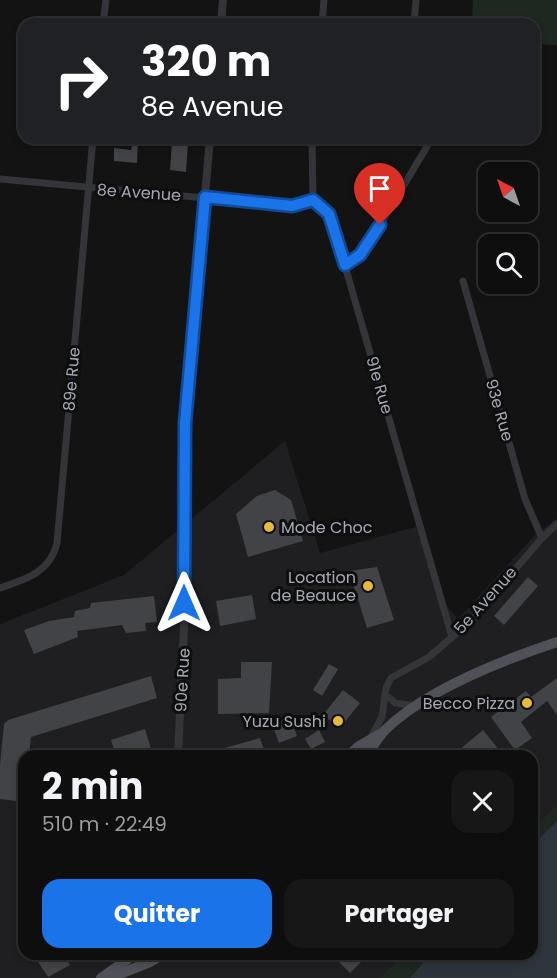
<!DOCTYPE html>
<html lang="fr">
<meta charset="utf-8">
<style>
body{margin:0;font-family:Poppins,sans-serif;background:#171718;color:#f1f3f6;height:100vh;display:flex;flex-direction:column;font-size:22px;white-space:nowrap}
*{box-sizing:border-box;margin:0}
p{font-size:20px;color:#9b9c9e}
.icon{flex:none;width:33px;height:33px;fill:none;stroke:currentColor;stroke-width:2;stroke-linecap:round;stroke-linejoin:round}
.map{position:relative;flex:1;overflow:hidden}
.side{position:absolute;left:18px;top:750px;width:520px;height:210px;display:flex;flex-direction:column;background:#0e0e0f;border-radius:18px;box-shadow:0 3px 9px #0003,0 0 0 2px #2e2e2f}
.side>*{flex:none}
.top-card{position:absolute;left:18px;top:18px;width:522px;height:126px;border-radius:18px;box-shadow:0 3px 9px #0003,0 0 0 2px #2e2e2f;background:#202124;color:#fff;overflow:hidden}
.needle{width:39px;rotate:320deg}
.tools{position:absolute;left:478px;top:162px;display:grid;gap:12px}
.tools a{display:grid;place-items:center;width:60px;height:60px;border-radius:12px;background:#0e0e0f;box-shadow:0 3px 9px #0003,0 0 0 2px #2e2e2f;font-size:30px}
.pin{position:absolute;display:grid;place-items:center;width:51px;height:51px;color:#fff;margin:-62px -26px;border-radius:50% 50% 50% 0;rotate:-45deg;box-shadow:0 0 6px #0007}
.pin .icon{rotate:45deg}
.me{position:absolute;width:66px;margin:-33px;rotate:0deg;stroke-linejoin:round;filter:drop-shadow(0 0 4px #0008)}
.turn{display:flex;align-items:center;gap:21px;height:126px;padding:0 24px;font-size:27px}
.turn .icon{width:78px;height:78px;stroke-width:2.5}
.turn b{display:block;font-size:42px;line-height:51px}
.round{display:grid;place-items:center;flex:none;width:63px;height:63px;border-radius:18px;background:#171718}
.head{display:flex;align-items:center;justify-content:space-between;height:102px;padding:0 24px}
h1{font-size:36px;font-weight:700;line-height:45px}
.button{display:flex;gap:12px;margin-top:auto;padding:12px 24px}
.button a{flex:1;height:69px;border-radius:18px;background:#1a73e8;color:#fff;font-size:24px;font-weight:700;line-height:69px;text-align:center}
.button a+a{background:#171718;color:#f1f3f6}
.map>svg:first-child{display:block}
.built{fill:#1f1f21}
.green{fill:#1f2721}
.water{fill:#2d343c}
.building{fill:#424347}
.lines{fill:none;stroke-linecap:round;stroke-linejoin:round}
.minor{stroke:#343539;stroke-width:7}
.tertiary{stroke:#343539;stroke-width:8}
.primary{stroke:#505158;stroke-width:10}
.route-casing{stroke:#114b97;stroke-width:15}
.route{stroke:#1a73e8;stroke-width:10}
.poi-dot{fill:#e6b939;stroke:#0e0e0f;stroke-width:2}
.labels{text-anchor:middle;stroke-width:6;stroke-linejoin:round;paint-order:stroke}
.street-label{font-size:16px;fill:#a5a9b4;stroke:#0e0e0f}
.poi-label{font-size:16px;fill:#a5a9b4;stroke:#0e0e0f;text-anchor:end}
</style>
<div class="map">
<svg width="557" height="978" viewBox="0 0 557 978">
<rect width="100%" height="100%" fill="#131314"/>
<path class="built" d="M285,441L320,553L419,526L439,597L458,619L534,536L557,518V804L533,828L532,756H24V954H404L379,978H0V624L124,575Z"/>
<g class="green">
<path d="M473,0H557V45L534,44V24H472Z"/>
<path d="M557,804V825L533,848V828Z"/>
<path d="M404,954H433L411,978H379Z"/>
</g>
<path class="water" d="M557,821V978H410L431,954H532L533,845Z"/>
<g class="building">
<path d="M134,138H138L137,163L114,161V148L131,150Z"/>
<path d="M172,142L188,143L186,172L170,170Z"/>
<path d="M275,490L291,500L303,541L248,557L236,514L257,496Z"/>
<path d="M377,567L394,620L367,628L349,571Z"/>
<path d="M528,577L538,586L504,625L494,616Z"/>
<path d="M252,595L256,619L220,626L216,601Z"/>
<path d="M154,596L157,622L145,623L146,631L126,633L122,625L77,631L78,637L34,654L24,630L49,621L74,617L75,611L90,608L91,603Z"/>
<path d="M241,662H272L269,713L218,714V679L241,678Z"/>
<path d="M329,664L338,669L322,696L313,690Z"/>
<path d="M151,676L157,698L31,737L29,756H24V802L0,799V765L4,724L8,720Z"/>
<path d="M557,678V715L547,701L521,722L532,738L515,750L491,717L526,691L531,697Z"/>
<path d="M343,690L360,703L340,728L323,715Z"/>
<path d="M290,717L297,736L279,743L272,724Z"/>
<path d="M145,729L151,749L137,754L138,756H116L111,740Z"/>
<path d="M319,730L325,742L311,749L305,739Z"/>
<path d="M483,730L504,756H452Z"/>
<path d="M260,738L264,750L259,752L260,756H223L221,749Z"/>
<path d="M33,954H64L70,965L48,977Z"/>
<path d="M331,954H369L350,973Z"/>
</g>
<g class="lines">
<g class="minor">
<path d="M103,24L106,0"/>
<path d="M322,24L324,0"/>
<path d="M414,24L416,0"/>
<path d="M312,138L313,200L324,208L332,221L452,637"/>
<path d="M0,179L292,206L313,200"/>
<path d="M345,265L360,255L369,244L432,138"/>
<path d="M463,281L525,499L542,538"/>
<path d="M0,588C27,579 50,572 57,543L93,138"/>
<path d="M385,694L395,703L418,706"/>
<path d="M370,739L382,717L386,688L391,678L429,657L472,620L542,538L557,524"/>
</g>
<g class="tertiary">
<path d="M221,24L223,0"/>
<path d="M178,756L184,627L185,423L210,138"/>
</g>
<g class="primary">
<path d="M348,756L359,746L380,734"/>
<path d="M365,756C372,748 378,738 385,730C426,690 503,660 557,642"/>
<path d="M101,978L135,954"/>
<path d="M110,978L150,962L164,954"/>
</g>
</g>
<g class="lines">
<defs>
<path id="route" d="M184,603L185,423L205,197L292,206L313,200L329,214L345,265L360,255L380,225"/>
</defs>
<use href="#route" class="route-casing"/>
<use href="#route" class="route"/>
</g>
<g class="poi-dot">
<circle cx="269" cy="527" r="6"/>
<circle cx="368" cy="586" r="6"/>
<circle cx="527" cy="703" r="6"/>
<circle cx="338" cy="721" r="6"/>
</g>
<g class="labels">
<g class="street-label">
<text transform="translate(139 192) rotate(4)" y="6">8e Avenue</text>
<text transform="translate(71 379) rotate(-85)" y="6">89e Rue</text>
<text transform="translate(380 385) rotate(74)" y="6">91e Rue</text>
<text transform="translate(500 410) rotate(74)" y="6">93e Rue</text>
<text transform="translate(485 600) rotate(-48)" y="6">5e Avenue</text>
<text transform="translate(182 680) rotate(-87)" y="6">90e Rue</text>
</g>
<g class="poi-label">
<text x="281" y="533" text-anchor="start">Mode Choc</text>
<text x="356" y="583">Location<tspan x="356" dy="18">de Beauce</tspan></text>
<text x="515" y="709">Becco Pizza</text>
<text x="326" y="727">Yuzu Sushi</text>
</g>
</g>
</svg>
<div class="tools">
<a><svg class="needle" viewBox="-14 -14 28 28"><path d="M0-13l5 13h-10z" fill="#e53935"/><path d="M0 13l5-13h-10z" fill="#9b9c9e"/></svg></a>
<a><svg class="icon" aria-label="search" viewBox="0 0 24 24"><circle cx="10" cy="10" r="6"/><path d="M15 15l6 6"/></svg></a>
</div>
<div class="pin" style="left:380px;top:225px;background:#d93025"><svg class="icon" aria-label="arrive" viewBox="0 0 24 24"><path d="M6 21V4h12l-3 4 3 4H6"/></svg></div>
<svg class="me" style="left:184px;top:603px" viewBox="-20 -20 40 40"><path d="M0-17L14 15 0 8-14 15z" fill="#1a73e8" stroke="#fff" stroke-width="4"/></svg>
<div class="top-card">
<div class="turn"><svg class="icon" aria-label="right" viewBox="0 0 24 24"><path d="M7 20v-9h11M14 6l5 5-5 5"/></svg><div><b>320 m</b>8e Avenue</div></div>
</div>
<section class="side">
<div class="head"><div><h1>2 min</h1><p>510 m · 22:49</p></div><a class="round"><svg class="icon" aria-label="close" viewBox="0 0 24 24"><path d="M6 6l12 12M18 6L6 18"/></svg></a></div>
<div class="button"><a>Quitter</a><a>Partager</a></div>
</section>
</div>
